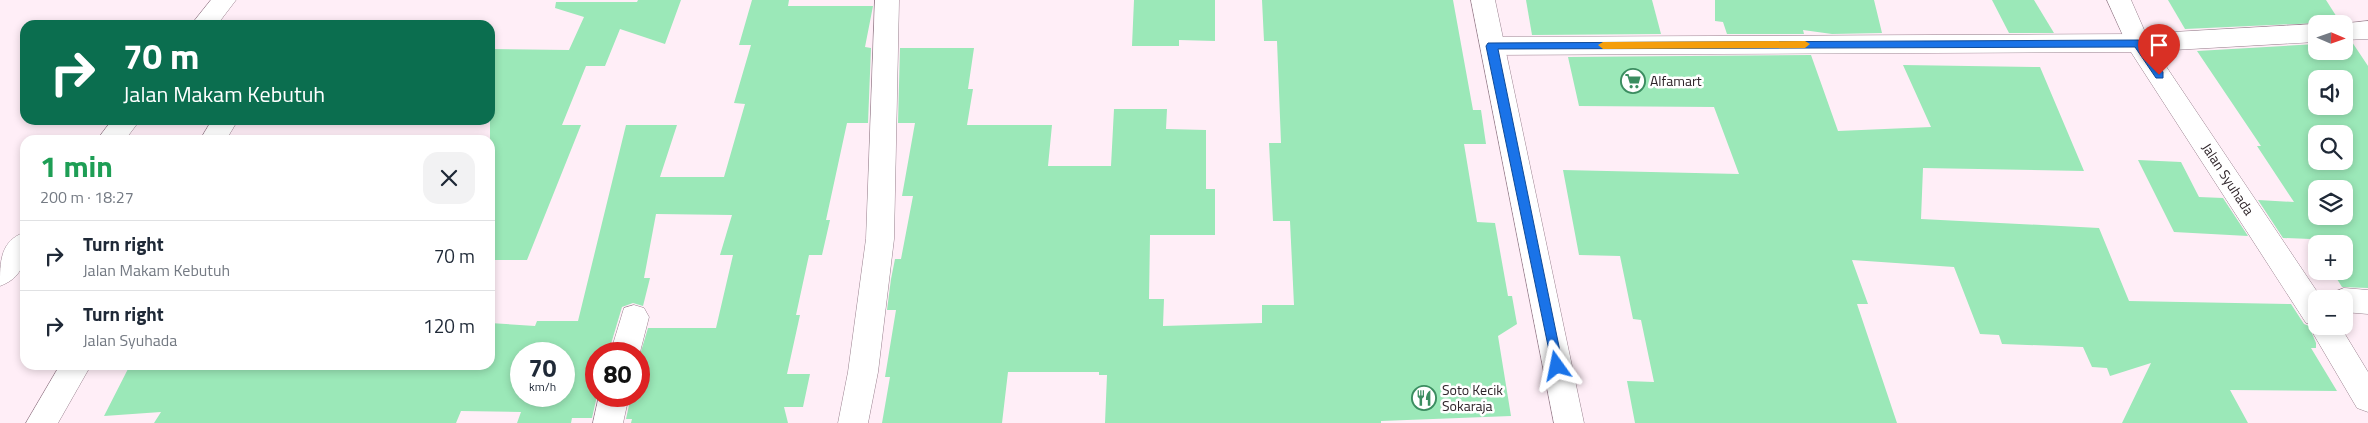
<!DOCTYPE html>
<meta charset="utf-8">
<style>
body{margin:0;font-family:"Titillium Web",sans-serif;background:#f2f2f3;color:#1f2937;height:100vh;display:flex;flex-direction:column;font-size:19px;white-space:nowrap}
*{box-sizing:border-box;margin:0}
p{font-size:16px;color:#747a83}
.icon{flex:none;width:28px;height:28px;fill:none;stroke:currentColor;stroke-width:2;stroke-linecap:round;stroke-linejoin:round}
.map{position:relative;flex:1;overflow:hidden}
.panel{position:absolute;left:20px;top:135px;width:475px;height:235px;display:flex;flex-direction:column;background:#fff;border-radius:15px;box-shadow:0 2px 8px #0003}
.panel>*{flex:none}
.guide{position:absolute;left:20px;top:20px;width:475px;height:105px;border-radius:15px;box-shadow:0 2px 8px #0003;background:#0b6e4f;color:#fff;overflow:hidden}
.needle{width:32px;rotate:92deg}
.buttons{position:absolute;left:2308px;top:15px;display:grid;gap:10px}
.buttons a{display:grid;place-items:center;width:45px;height:45px;border-radius:10px;background:#fff;box-shadow:0 2px 8px #0003;font-size:25px}
.speed{position:absolute;left:510px;top:342px;display:flex;gap:10px;font-size:25px;font-weight:700;text-align:center}
.speed>*{display:grid;place-content:center;width:65px;height:65px;border-radius:50%;background:#fff;box-shadow:0 2px 8px #0003;line-height:1}
.speed small{font-size:12px;font-weight:400}
.speed .limit{border:8px solid #d22;background:#fff;color:#111}
.pin{position:absolute;display:grid;place-items:center;width:42px;height:42px;color:#fff;margin:-51px -21px;border-radius:50% 50% 50% 0;rotate:-45deg;box-shadow:0 0 5px #0007}
.pin .icon{rotate:45deg}
.me{position:absolute;width:55px;margin:-28px;rotate:348deg;stroke-linejoin:round;filter:drop-shadow(0 0 4px #0008)}
.turn{display:flex;align-items:center;gap:18px;height:105px;padding:0 20px;font-size:22px}
.turn .icon{width:65px;height:65px;stroke-width:2.5}
.turn b{display:block;font-size:35px;line-height:42px}
.round{display:grid;place-items:center;flex:none;width:52px;height:52px;border-radius:15px;background:#f2f2f3}
.summary{display:flex;align-items:center;justify-content:space-between;height:85px;padding:0 20px}
h1{font-size:30px;font-weight:700;line-height:38px;color:#1e9e55}
ul{padding:0;list-style:none}
li{display:flex;align-items:center;gap:15px;height:70px;padding:0 20px;border-top:1px solid #e0e1e3}
li div{flex:1}
li b{display:block;font-size:19px}
li em{font-style:normal}
.map>svg:first-child{display:block}
.building{fill:#9be8b8;fill-rule:evenodd}
.lines{fill:none;stroke-linecap:round;stroke-linejoin:round}
.minor-casing{stroke:#99818e;stroke-width:1}
.tertiary-casing{stroke:#99818e;stroke-width:1}
.trunk-casing{stroke:#99818e;stroke-width:1}
.minor{fill:#fff;fill-rule:evenodd}
.tertiary{fill:#fff;fill-rule:evenodd}
.trunk{fill:#fff;fill-rule:evenodd}
.route{fill:#1a73e8;stroke:#114b97}
.slow{fill:#f59e0b}
.labels{text-anchor:middle;stroke-width:5;stroke-linejoin:round;paint-order:stroke}
.poi-label{font-size:14px;fill:#2e2429;stroke:#fff;text-anchor:start}
.street-label{font-size:14px;fill:#2e2429;stroke:#fff}
</style>
<div class="map">
<svg width="2368" height="423" viewBox="0 0 2368 423">
<rect width="100%" height="100%" fill="#ffeef7"/>
<g class="building">
<path d="M638,0H681L665,44L620,29L605,66H586L562,125H581L527,260H490V49L569,50L584,17L555,8L556,2H637Z"/>
<path d="M752,0H789L788,6H873L865,47L871,48L868,123H847L826,220H830L822,255H809L796,315H800L787,374H810L803,407H784L788,423H631L632,419H626L631,396H639V358L648,328H716L733,255H720L732,215L656,214L644,278H650L643,306L633,303L622,307L608,354H596L597,396L592,418H572L571,423H517L521,412L461,411L456,423H154L161,412L104,416L130,365H490V323L535,326L537,321H578L626,125H677L660,177H724L745,104L734,103L751,45H739ZM521,354H564V396H521Z"/>
<path d="M1134,0H1215V41L1179,40V46H1132Z"/>
<path d="M1262,0H1453L1473,110H1481L1486,144H1464L1477,222L1495,223L1508,296H1512L1517,324L1498,336L1511,416L1381,421V423H1105L1107,375H1099V372H1008L1002,423H882L890,377H885L896,310H887L891,279L895,259H901L913,196H902L915,123H898L900,48H974L968,89H973L967,125H1052L1048,166H1111L1114,109H1167L1166,129L1206,130V189H1215V235H1150L1149,299H1164L1163,326L1262,323V305H1294L1290,221H1273L1269,143H1281L1277,41H1264Z"/>
<path d="M1526,0H1652L1661,34L1532,35Z"/>
<path d="M1715,0H1874L1882,33L1832,34L1803,30L1804,34H1727L1723,22L1715,21Z"/>
<path d="M1992,0H2034L2054,33H2009Z"/>
<path d="M2168,0H2326L2340,22L2185,29Z"/>
<path d="M2344,42H2352L2368,66V288L2342,287L2332,271H2344V244H2316V247L2311,239L2283,238L2258,200L2294,202L2257,146H2261L2197,51L2316,44V51H2344ZM2316,79H2344V106H2316ZM2316,134H2344V161H2316ZM2316,189H2344V216H2316Z"/>
<path d="M1811,55L1838,131L1931,127L1903,65L2040,67L2084,171L1923,168L1921,219L2099,228L2129,301L2291,304L2304,324L2309,326L2316,343V348H2311L2337,391L2230,390L2248,423H2122L2151,363L2110,376L2107,368L2092,367L2083,347L2002,344L1999,335L1980,334L1954,267L1852,260L1868,304H1857L1897,423H1635L1627,381L1654,382L1641,320L1633,319L1620,256L1579,255L1563,170L1739,174L1714,107L1579,106L1568,57Z"/>
<path d="M2138,160L2181,162L2199,197L2223,198L2248,236L2174,232Z"/>
</g>
<g class="lines">
<defs>
<g id="minor">
<path d="M211,0H236L217,25H191Z"/>
<path d="M875,0H899L894,239L878,372L868,423H838L848,372L866,239Z"/>
<path d="M2107,0H2131L2149,41L2322,299H2316V326H2340L2368,372V412L2357,408L2314,335L2310,324L2306,323L2129,49Z"/>
<path d="M112,120H140L125,140H97Z"/>
<path d="M212,120H238L226,140H200Z"/>
<path d="M25,232C25,256 27,276 0,286C0,261 0,241 25,232Z"/>
<path d="M2344,288L2368,290V314L2344,312V299H2330L2334,292Z"/>
<path d="M634,305L644,308L649,317L639,356V354H610L624,308Z"/>
<path d="M60,365H91L58,423H26Z"/>
<path d="M599,396H629L623,423H593Z"/>
</g>
<g id="tertiary">
<path d="M2368,21V39L2344,40V24H2339Z"/>
<path d="M2316,24V42L2138,52L1492,55L1483,52L1480,46L1483,40L1492,37L2138,34Z"/>
</g>
<path id="trunk" d="M1471,0H1495L1584,423H1554Z"/>
</defs>
<use href="#minor" class="minor-casing"/>
<use href="#tertiary" class="tertiary-casing"/>
<use href="#trunk" class="trunk-casing"/>
<use href="#minor" class="minor"/>
<use href="#tertiary" class="tertiary"/>
<use href="#trunk" class="trunk"/>
</g>
<path class="route" d="M2138,40L2142,41L2163,72V78H2156L2135,47L1498,49L1563,366L1561,370H1553L1486,46L1488,43Z"/>
<path class="slow" d="M1805,41L1810,44L1805,48L1603,49L1598,45L1603,42Z"/>
<defs>
<symbol id="supermarket-ring" viewBox="-11 -11 22 22"><circle r="9.5" fill="#fff" stroke="#3b8d60" stroke-width="1.5"/><path d="M-6-5.5h2.5l.6 2H6L4.5 2H-2.5L-4.4-4H-6ZM-1.5 3.2a1.3 1.3 0 1 0 .1 0ZM3 3.2a1.3 1.3 0 1 0 .1 0Z" fill="#3b8d60"/></symbol>
<symbol id="restaurant-ring" viewBox="-11 -11 22 22"><circle r="9.5" fill="#fff" stroke="#3b8d60" stroke-width="1.5"/><path d="M-5-6h1v4h1v-4h1v4h1v-4h1v5L-1.5 .5V6h-2V.5L-5-1ZM5-6V6H3V1.5H1.5Q1.5-4 5-6Z" fill="#3b8d60"/></symbol>
</defs>
<g fill-rule="evenodd">
<use href="#supermarket-ring" x="1619" y="67" width="28" height="28"/>
<use href="#restaurant-ring" x="1410" y="384" width="28" height="28"/>
</g>
<g class="labels">
<g class="poi-label">
<text x="1650" y="86">Alfamart</text>
<text x="1442" y="395">Soto Kecik<tspan x="1442" dy="16">Sokaraja</tspan></text>
</g>
<g class="street-label">
<text transform="translate(2228 179) rotate(57)" y="5">Jalan Syuhada</text>
</g>
</g>
</svg>
<div class="buttons">
<a><svg class="needle" viewBox="-14 -14 28 28"><path d="M0-13l5 13h-10z" fill="#e53935"/><path d="M0 13l5-13h-10z" fill="#747a83"/></svg></a>
<a><svg class="icon" aria-label="sound" viewBox="0 0 24 24"><path d="M4 9h4l5-4v14l-5-4H4zM17 9q2 3 0 6"/></svg></a>
<a><svg class="icon" aria-label="search" viewBox="0 0 24 24"><circle cx="10" cy="10" r="6"/><path d="M15 15l6 6"/></svg></a>
<a><svg class="icon" aria-label="layers" viewBox="0 0 24 24"><path d="M12 4l9 5-9 5-9-5zM3 14l9 5 9-5"/></svg></a>
<a>+</a>
<a>−</a>
</div>
<div class="speed"><div>70<small>km/h</small></div><div class="limit">80</div></div>
<div class="pin" style="left:2159px;top:75px;background:#d93025"><svg class="icon" aria-label="arrive" viewBox="0 0 24 24"><path d="M6 21V4h12l-3 4 3 4H6"/></svg></div>
<svg class="me" style="left:1557px;top:366px" viewBox="-20 -20 40 40"><path d="M0-17L14 15 0 8-14 15z" fill="#1a73e8" stroke="#fff" stroke-width="4"/></svg>
<div class="guide">
<div class="turn"><svg class="icon" aria-label="right" viewBox="0 0 24 24"><path d="M7 20v-9h11M14 6l5 5-5 5"/></svg><div><b>70 m</b>Jalan Makam Kebutuh</div></div>
</div>
<section class="panel">
<div class="summary"><div><h1>1 min</h1><p>200 m · 18:27</p></div><a class="round"><svg class="icon" aria-label="close" viewBox="0 0 24 24"><path d="M6 6l12 12M18 6L6 18"/></svg></a></div>
<ul>
<li><svg class="icon" aria-label="right" viewBox="0 0 24 24"><path d="M7 20v-9h11M14 6l5 5-5 5"/></svg><div><b>Turn right</b><p>Jalan Makam Kebutuh</p></div><em>70 m</em></li>
<li><svg class="icon" aria-label="right" viewBox="0 0 24 24"><path d="M7 20v-9h11M14 6l5 5-5 5"/></svg><div><b>Turn right</b><p>Jalan Syuhada</p></div><em>120 m</em></li>
</ul>
</section>
</div>
